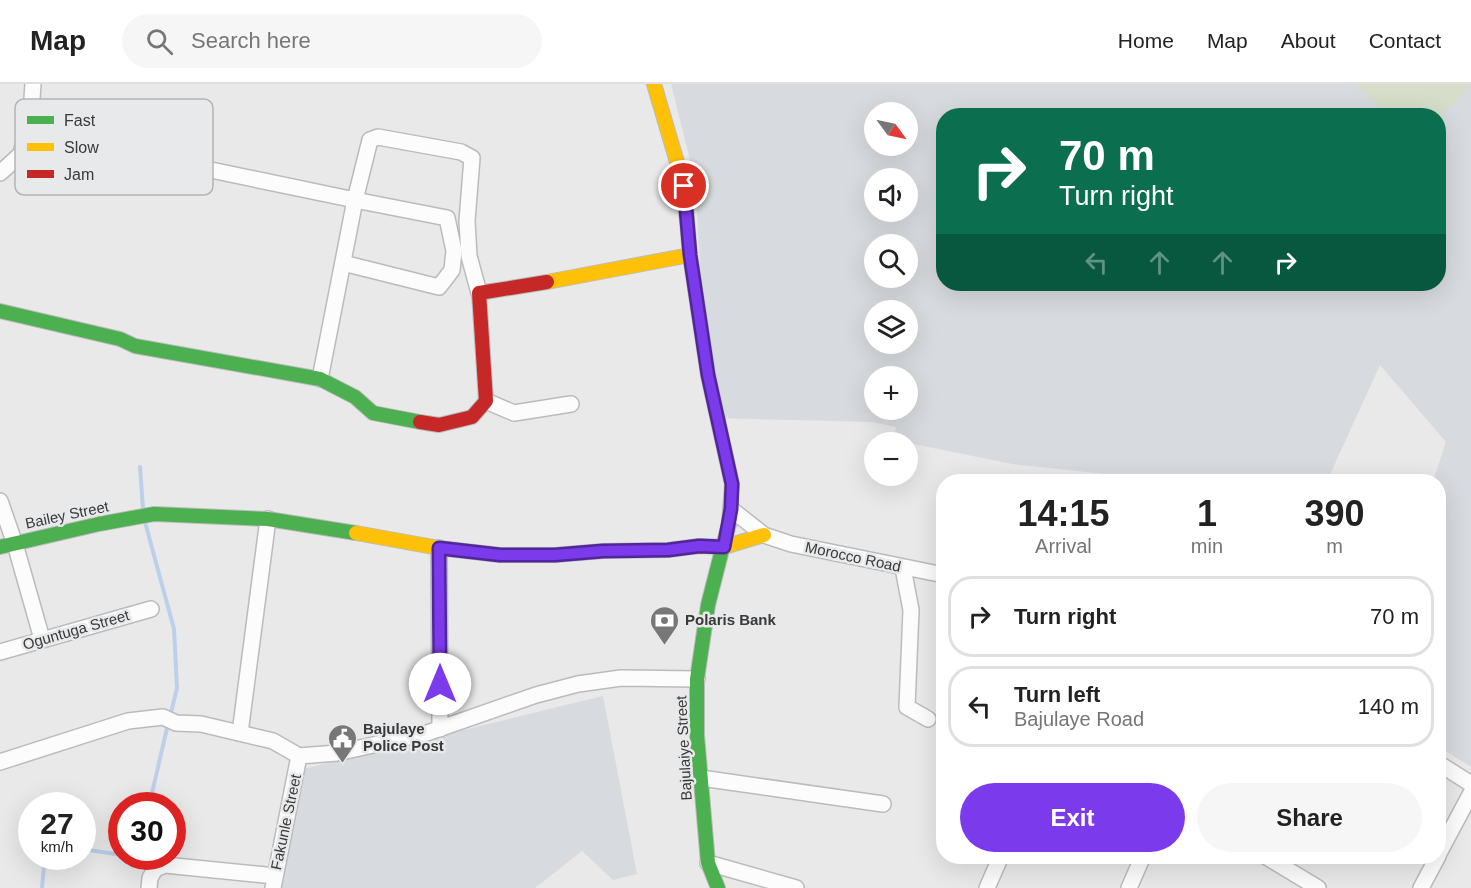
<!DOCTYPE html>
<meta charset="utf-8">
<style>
body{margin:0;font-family:Helvetica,sans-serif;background:#f6f6f6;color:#222;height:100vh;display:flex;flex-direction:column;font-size:22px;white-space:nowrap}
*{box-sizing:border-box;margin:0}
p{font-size:20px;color:#767676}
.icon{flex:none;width:33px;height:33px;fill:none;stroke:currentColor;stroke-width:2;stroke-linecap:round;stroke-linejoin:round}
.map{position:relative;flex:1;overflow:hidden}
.side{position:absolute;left:936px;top:390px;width:510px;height:390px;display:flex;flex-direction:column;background:#fff;border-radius:24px;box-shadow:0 6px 24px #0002}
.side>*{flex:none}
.guide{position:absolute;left:936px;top:24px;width:510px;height:183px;border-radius:24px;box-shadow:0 6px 24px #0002;background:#0b6e4f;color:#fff;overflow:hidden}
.needle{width:39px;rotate:123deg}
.fabs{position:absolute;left:864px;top:18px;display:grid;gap:12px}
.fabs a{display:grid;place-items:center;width:54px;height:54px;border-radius:50%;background:#fff;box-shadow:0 6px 24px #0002;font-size:30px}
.speed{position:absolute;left:18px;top:708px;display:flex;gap:12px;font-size:30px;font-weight:700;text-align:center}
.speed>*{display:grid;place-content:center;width:78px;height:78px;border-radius:50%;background:#fff;box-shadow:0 6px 24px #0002;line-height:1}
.speed small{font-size:15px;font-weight:400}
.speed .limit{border:9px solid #d22;background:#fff;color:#111}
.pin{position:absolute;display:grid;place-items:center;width:51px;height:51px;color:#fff;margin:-26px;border:3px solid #fff;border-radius:50%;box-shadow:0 2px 6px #0007}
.me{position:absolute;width:66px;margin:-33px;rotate:0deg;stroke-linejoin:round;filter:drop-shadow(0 0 4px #0008)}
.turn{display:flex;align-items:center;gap:21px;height:126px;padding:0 24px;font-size:27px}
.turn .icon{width:78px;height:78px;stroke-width:2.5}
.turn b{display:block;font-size:42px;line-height:51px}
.lanes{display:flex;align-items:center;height:57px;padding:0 24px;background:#0003;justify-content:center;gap:30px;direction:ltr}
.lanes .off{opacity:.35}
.eta{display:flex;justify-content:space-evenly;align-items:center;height:102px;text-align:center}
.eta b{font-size:36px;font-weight:800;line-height:42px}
.cta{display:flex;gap:12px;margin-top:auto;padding:12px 24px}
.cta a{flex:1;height:69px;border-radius:36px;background:#7c3aed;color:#fff;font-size:24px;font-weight:800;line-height:69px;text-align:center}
.cta a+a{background:#f6f6f6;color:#222}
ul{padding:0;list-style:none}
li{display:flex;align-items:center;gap:18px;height:81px;margin:0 12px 9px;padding:0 12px;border:3px solid #e0e0e0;border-radius:24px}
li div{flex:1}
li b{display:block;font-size:22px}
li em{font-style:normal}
header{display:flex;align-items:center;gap:36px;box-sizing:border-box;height:84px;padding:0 30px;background:#fff;border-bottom:2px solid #e0e0e0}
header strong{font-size:28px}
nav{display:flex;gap:33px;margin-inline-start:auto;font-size:21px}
.search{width:420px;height:54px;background:#f6f6f6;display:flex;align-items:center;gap:15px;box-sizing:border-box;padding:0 21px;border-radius:33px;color:#767676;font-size:22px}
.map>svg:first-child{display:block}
.built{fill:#d7dade;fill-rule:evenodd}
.green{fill:#d6ddc9}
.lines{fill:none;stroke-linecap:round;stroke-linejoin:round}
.stream{stroke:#bcd0e9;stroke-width:4}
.street-casing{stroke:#bbb;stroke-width:18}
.fast-casing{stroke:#bbb;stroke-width:16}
.slow-casing{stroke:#bbb;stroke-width:16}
.jam-casing{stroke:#bbb;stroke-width:16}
.street{stroke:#fcfcfc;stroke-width:15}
.fast{stroke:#4caf50;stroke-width:14}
.slow{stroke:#ffc107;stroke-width:14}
.jam{stroke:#c62828;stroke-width:14}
.route-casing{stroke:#51269a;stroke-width:15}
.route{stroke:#7c3aed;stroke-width:10}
.labels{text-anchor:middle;stroke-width:5;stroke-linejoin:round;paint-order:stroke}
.street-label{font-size:15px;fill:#39393a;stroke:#e8e9ea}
.poi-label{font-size:15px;font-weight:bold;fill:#39393a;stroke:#e8e9ea;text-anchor:start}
.key{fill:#e8e9ea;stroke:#b4b4b5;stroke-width:1.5}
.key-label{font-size:16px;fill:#39393a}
</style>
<header>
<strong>Map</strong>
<div class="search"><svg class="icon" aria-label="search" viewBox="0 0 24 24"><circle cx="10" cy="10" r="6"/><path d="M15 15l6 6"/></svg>Search here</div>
<nav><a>Home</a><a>Map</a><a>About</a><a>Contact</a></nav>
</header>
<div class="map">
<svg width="1471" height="804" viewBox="0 0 1471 804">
<rect width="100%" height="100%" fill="#e9e9e9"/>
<g class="built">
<path d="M671,0H1471V683L1439,663L1438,398L1433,397L1446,358L1380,281L1327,397H1148L1115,391L1012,380L894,356L896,343L872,338L718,334L702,210L695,96ZM874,28H908V62H874ZM944,32H1438V200H944ZM874,94H908V128H874ZM874,160H908V194H874ZM874,226H908V260H874ZM874,292H908V326H874Z"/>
<path d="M603,612L637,790L613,796L582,767L535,804H281L303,685Z"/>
</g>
<path class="green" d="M1355,0H1471V1L1439,34L1438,32L1387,31Z"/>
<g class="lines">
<g class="stream">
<path d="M140,383L143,425"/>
<path d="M145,438L174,545L177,604L170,633"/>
<path d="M149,722L168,640"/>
<path d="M82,765L122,771"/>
<path d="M134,772H137"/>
<path d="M42,804L45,772"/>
</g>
<defs>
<g id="street">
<path d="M26,51L158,75L355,116L370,56L378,53L461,68L472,74L467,137L469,172L479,209"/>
<path d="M0,89L21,70L31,29L33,0"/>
<path d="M320,295L355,116L447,134L454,167L452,186L439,203L343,179"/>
<path d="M486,317L514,329L571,320"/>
<path d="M0,417L15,460L42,555"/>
<path d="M731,425L764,451L791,460L944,491"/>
<path d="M439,464L440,645"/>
<path d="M903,484L911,526L907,623L928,635"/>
<path d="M0,568L151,525"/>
<path d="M240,649L268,435"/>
<path d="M0,678L128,637L163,633L176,639L201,640L273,657L299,672L337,669L427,649L536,611L578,600L621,594L697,595"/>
<path d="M1438,679L1471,700"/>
<path d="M701,694L883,720"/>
<path d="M1438,771L1471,709"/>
<path d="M1265,772L1318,804"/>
<path d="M708,779L796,804"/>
<path d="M149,804L150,794L155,785L165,781L275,792"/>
<path d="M273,804L299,672"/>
<path d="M987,804L1001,772"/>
<path d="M1129,804L1143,772"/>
<path d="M1421,804L1438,772"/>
</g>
<g id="fast">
<path d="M0,227L120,255L135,262L320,295L355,313L373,329L420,338"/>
<path d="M0,463L99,440L154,430L268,435L356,449"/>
<path d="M718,804L708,779L697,651V595L708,521L724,458"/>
</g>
<g id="slow">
<path d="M654,0L684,102L690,171L708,291L732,400L729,440L724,458"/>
<path d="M547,198L690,171"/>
<path d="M356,449L439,464L500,471H555L603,467L668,466L699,462L724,463L764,451"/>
</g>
<path id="jam" d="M420,338L439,341L472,333L486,317L479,209L547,198"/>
</defs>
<use href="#street" class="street-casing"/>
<use href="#fast" class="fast-casing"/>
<use href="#slow" class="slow-casing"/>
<use href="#jam" class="jam-casing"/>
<use href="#street" class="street"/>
<use href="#fast" class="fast"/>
<use href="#slow" class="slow"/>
<use href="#jam" class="jam"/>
</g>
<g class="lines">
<defs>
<path id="route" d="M440,600L439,464L500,471H555L603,467L668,466L699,462L724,463L731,425L732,400L708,291L690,171L684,102"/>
</defs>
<use href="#route" class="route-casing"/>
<use href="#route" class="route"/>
</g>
<defs>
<symbol id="bank-pin" viewBox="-11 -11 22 30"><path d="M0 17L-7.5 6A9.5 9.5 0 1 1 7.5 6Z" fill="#777" stroke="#e8e9ea"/><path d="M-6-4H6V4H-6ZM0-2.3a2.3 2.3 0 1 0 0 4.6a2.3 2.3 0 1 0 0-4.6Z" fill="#fff"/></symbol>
<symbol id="civic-pin" viewBox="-11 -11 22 30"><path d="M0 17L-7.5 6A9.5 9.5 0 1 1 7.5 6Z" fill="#777" stroke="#e8e9ea"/><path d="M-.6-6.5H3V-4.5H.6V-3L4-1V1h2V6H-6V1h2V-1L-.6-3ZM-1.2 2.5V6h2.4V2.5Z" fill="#fff"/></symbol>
</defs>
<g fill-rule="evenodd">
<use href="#bank-pin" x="648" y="520" width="33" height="45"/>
<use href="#civic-pin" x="326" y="638" width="33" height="45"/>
</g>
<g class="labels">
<g class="street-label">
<text transform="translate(67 431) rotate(-12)" y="5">Bailey Street</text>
<text transform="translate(853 473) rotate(12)" y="5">Morocco Road</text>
<text transform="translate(76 546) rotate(-16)" y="5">Oguntuga Street</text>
<text transform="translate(684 664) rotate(-93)" y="5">Bajulaiye Street</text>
<text transform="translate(286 738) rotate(-78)" y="5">Fakunle Street</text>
</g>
<g class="poi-label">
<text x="685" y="541">Polaris Bank</text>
<text x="363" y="650">Bajulaye<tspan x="363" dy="17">Police Post</tspan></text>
</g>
</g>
<rect x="15" y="15" width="198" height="96" rx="9" class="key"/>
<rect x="27" y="32" width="27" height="8" fill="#4caf50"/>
<rect x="27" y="59" width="27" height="8" fill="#ffc107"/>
<rect x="27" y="86" width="27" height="8" fill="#c62828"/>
<g class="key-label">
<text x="64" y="42">Fast</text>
<text x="64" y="69">Slow</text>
<text x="64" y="96">Jam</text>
</g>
</svg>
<div class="fabs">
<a><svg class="needle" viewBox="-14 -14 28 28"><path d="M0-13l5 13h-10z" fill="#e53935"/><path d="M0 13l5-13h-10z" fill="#767676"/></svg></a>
<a><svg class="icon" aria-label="sound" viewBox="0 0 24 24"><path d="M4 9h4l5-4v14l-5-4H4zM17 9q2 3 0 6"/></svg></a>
<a><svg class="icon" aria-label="search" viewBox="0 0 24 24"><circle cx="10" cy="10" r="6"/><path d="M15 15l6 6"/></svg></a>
<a><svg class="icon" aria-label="layers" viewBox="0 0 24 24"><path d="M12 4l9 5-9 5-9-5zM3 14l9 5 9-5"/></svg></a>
<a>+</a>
<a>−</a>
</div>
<div class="speed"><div>27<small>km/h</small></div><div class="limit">30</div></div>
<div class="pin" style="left:684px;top:102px;background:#d93025"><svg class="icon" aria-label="arrive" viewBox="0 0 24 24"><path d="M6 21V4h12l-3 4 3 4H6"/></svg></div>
<svg class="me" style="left:440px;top:600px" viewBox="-20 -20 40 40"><circle r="19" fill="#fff"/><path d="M0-13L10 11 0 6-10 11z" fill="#7c3aed"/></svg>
<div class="guide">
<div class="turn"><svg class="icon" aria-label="right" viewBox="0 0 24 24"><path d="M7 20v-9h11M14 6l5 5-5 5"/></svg><div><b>70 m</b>Turn right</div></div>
<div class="lanes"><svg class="icon off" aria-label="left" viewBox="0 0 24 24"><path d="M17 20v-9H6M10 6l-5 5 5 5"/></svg><svg class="icon off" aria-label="ahead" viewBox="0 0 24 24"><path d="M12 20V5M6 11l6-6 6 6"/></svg><svg class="icon off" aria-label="ahead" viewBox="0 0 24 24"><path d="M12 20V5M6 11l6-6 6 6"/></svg><svg class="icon" aria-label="right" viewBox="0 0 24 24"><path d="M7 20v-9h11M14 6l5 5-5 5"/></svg></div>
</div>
<section class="side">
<div class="eta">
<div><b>14:15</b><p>Arrival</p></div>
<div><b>1</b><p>min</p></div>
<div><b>390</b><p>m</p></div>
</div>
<ul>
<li><svg class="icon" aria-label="right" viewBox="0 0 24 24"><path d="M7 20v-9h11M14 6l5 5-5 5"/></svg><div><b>Turn right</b></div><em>70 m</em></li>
<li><svg class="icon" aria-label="left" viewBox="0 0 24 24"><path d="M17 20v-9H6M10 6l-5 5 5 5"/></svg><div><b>Turn left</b><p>Bajulaye Road</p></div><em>140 m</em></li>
</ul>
<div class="cta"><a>Exit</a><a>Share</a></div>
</section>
</div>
